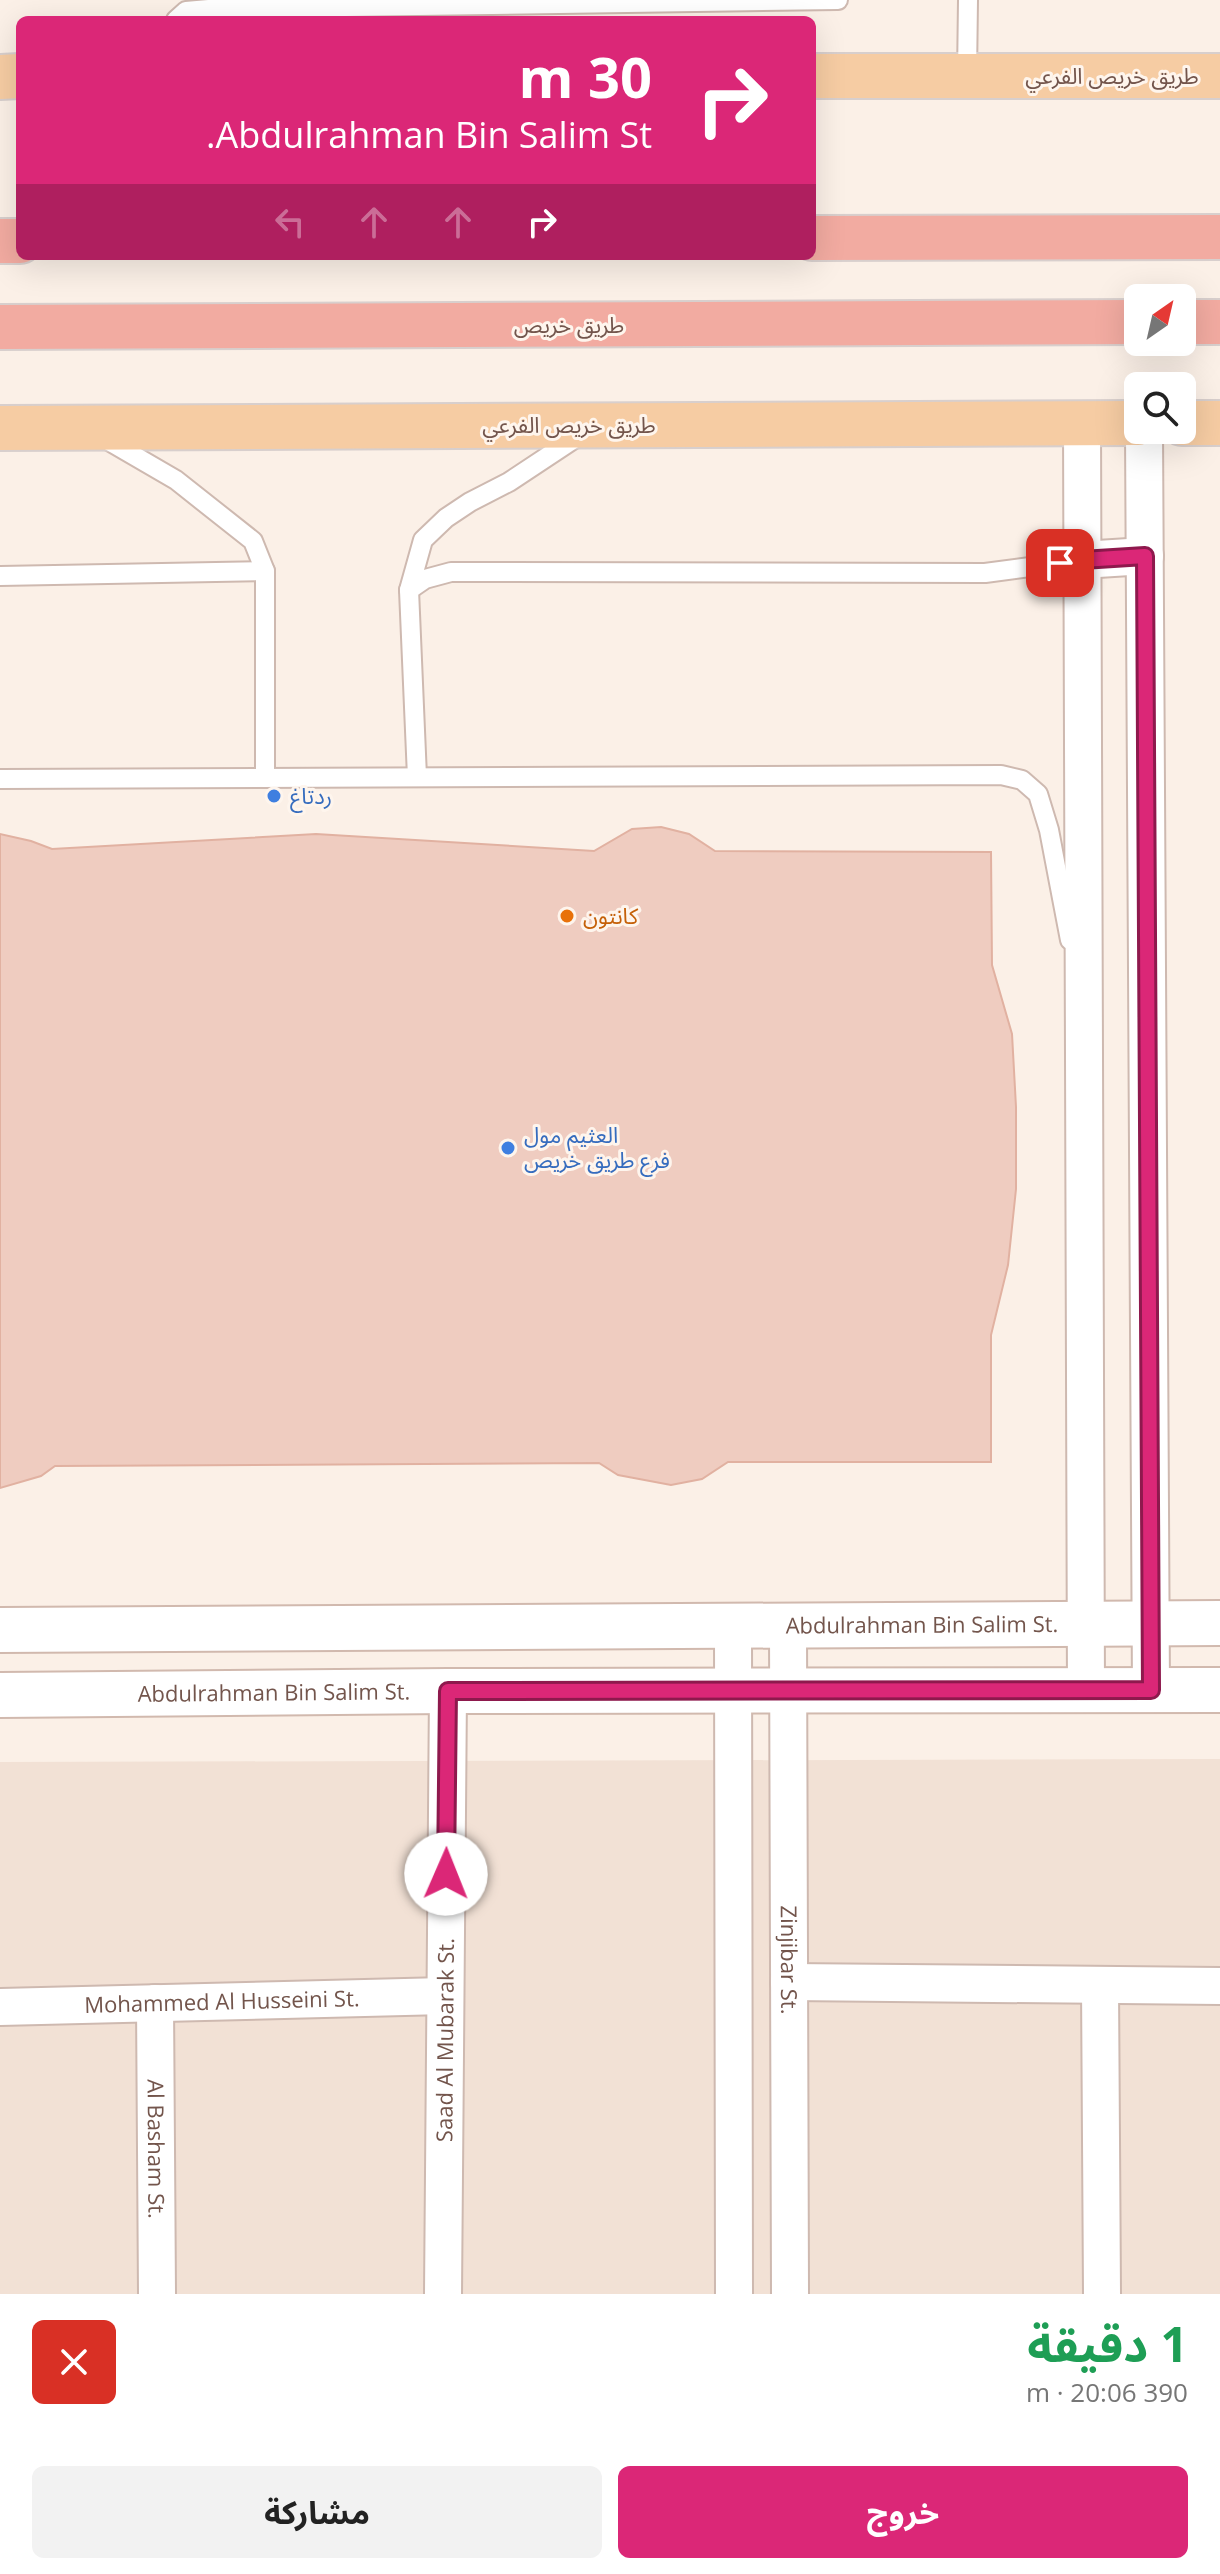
<!DOCTYPE html>
<html lang="ar">
<meta charset="utf-8">
<style>
body{margin:0;font-family:"Open Sans","Noto Sans Arabic",sans-serif;background:#f2f2f2;color:#222;direction:rtl;height:100vh;display:flex;flex-direction:column;font-size:30px;white-space:nowrap}
*{box-sizing:border-box;margin:0}
p{font-size:26px;color:#767676}
.icon{flex:none;width:44px;height:44px;fill:none;stroke:currentColor;stroke-width:2;stroke-linecap:round;stroke-linejoin:round}
.map{position:relative;height:2294px;overflow:hidden;direction:ltr}
.side{display:flex;flex-direction:column;background:#fff;flex:1}
.side>*{flex:none}
.banner{position:absolute;left:16px;top:16px;width:800px;height:244px;border-radius:12px;box-shadow:0 8px 32px #0002;direction:rtl;background:#db2777;color:#fff;overflow:hidden}
.needle{width:52px;rotate:34deg}
.tools{position:absolute;left:1124px;top:284px;display:grid;gap:16px}
.tools a{display:grid;place-items:center;width:72px;height:72px;border-radius:12px;background:#fff;box-shadow:0 8px 32px #0002;font-size:40px}
.pin{position:absolute;display:grid;place-items:center;width:68px;height:68px;color:#fff;margin:-34px;border-radius:16px;box-shadow:0 4px 12px #0006}
.me{position:absolute;width:88px;margin:-44px;rotate:1deg;stroke-linejoin:round;filter:drop-shadow(0 0 6px #0008)}
.turn{display:flex;align-items:center;gap:28px;height:168px;padding:0 32px;font-size:36px}
.turn .icon{width:104px;height:104px;stroke-width:2.5}
.turn b{display:block;font-size:56px;line-height:68px}
.lanes{display:flex;align-items:center;height:76px;padding:0 32px;background:#0003;justify-content:center;gap:40px;direction:ltr}
.lanes .off{opacity:.35}
.round{display:grid;place-items:center;flex:none;width:84px;height:84px;border-radius:12px;background:#f2f2f2}
.summary{display:flex;align-items:center;justify-content:space-between;height:136px;padding:0 32px}
h1{font-size:48px;font-weight:700;line-height:60px;color:#1e9e55}
.primary-button{display:flex;gap:16px;margin-top:auto;padding:16px 32px}
.primary-button a{flex:1;height:92px;border-radius:12px;background:#db2777;color:#fff;font-size:32px;font-weight:700;line-height:92px;text-align:center}
.primary-button a+a{background:#f2f2f2;color:#222}
.map>svg:first-child{display:block}
.residential{fill:#f2e1d5}
.building{fill:#efccc0;stroke:#e1b1a1;stroke-width:2}
.lines{fill:none;stroke-linecap:round;stroke-linejoin:round}
.lane-casing{stroke:#ceb9b0;stroke-width:22}
.street-casing{stroke:#ceb9b0;stroke-width:40}
.secondary-casing{stroke:#d1b9ae;stroke-width:48}
.primary-casing{stroke:#d8cfcd;stroke-width:48}
.highway-casing{stroke:#d8cfcd;stroke-width:48}
.lane{stroke:#fff;stroke-width:18}
.street{stroke:#fff;stroke-width:36}
.secondary{stroke:#fff;stroke-width:44}
.primary{stroke:#f6cca3;stroke-width:44}
.highway{stroke:#f2aba1;stroke-width:44}
.route-casing{stroke:#8e194d;stroke-width:20}
.route{stroke:#db2777;stroke-width:14}
.shop-dot{fill:#3f7fe0;stroke:#fef5ed;stroke-width:3}
.food-dot{fill:#e8710a;stroke:#fef5ed;stroke-width:3}
.labels{text-anchor:middle;stroke-width:6;stroke-linejoin:round;paint-order:stroke}
.street-label{font-size:22px;fill:#73554c;stroke:#fef5ed}
.shop-label{font-size:22px;fill:#366cbe;stroke:#fef5ed;text-anchor:start}
.food-label{font-size:22px;fill:#c56008;stroke:#fef5ed;text-anchor:start}
</style>
<div class="map">
<svg width="1220" height="2294" viewBox="0 0 1220 2294">
<rect width="100%" height="100%" fill="#fbf0e7"/>
<path class="residential" d="M1220,1759V2294H0V1762Z"/>
<path class="building" d="M661,827L689,834L715,851L991,852L992,965L1012,1034L1016,1107V1189L1008,1265L991,1335V1462H728L702,1479L671,1485L618,1475L599,1463L55,1466L41,1476L0,1488V834L31,841L52,849L316,834L594,851L632,829Z"/>
<g class="lines">
<defs>
<g id="lane">
<path d="M176,20L186,11L209,9L838,0"/>
<path d="M967,76L968,0"/>
<path d="M102,437L176,480L253,541L265,571V778"/>
<path d="M0,576L265,571"/>
<path d="M409,590L425,579L451,572L985,573L1082,560"/>
<path d="M417,777L409,590L423,540L446,518L470,502L509,482L580,435"/>
<path d="M0,779L1001,775L1022,780L1038,794L1049,830L1070,940"/>
</g>
<g id="street">
<path d="M1082,423L1086,1690"/>
<path d="M1144,430L1151,1690"/>
<path d="M1082,560L1145,556"/>
<path d="M733,1626L734,2294"/>
<path id="s1" d="M788,1626L790,2294"/>
<path d="M789,1982L1220,1986"/>
<path d="M1100,1985L1102,2294"/>
<path id="s2" d="M155,2003L157,2294"/>
<path id="s3" d="M0,2007L445,1996"/>
<path id="s4" d="M443,2294L448,1691"/>
</g>
<g id="secondary">
<path id="s5" d="M0,1630L1220,1623"/>
<path id="s6" d="M0,1695L448,1691L1220,1690"/>
</g>
<g id="primary">
<path d="M812,76H1220"/>
<path d="M0,77L20,76"/>
<path d="M1182,423H1220"/>
<path d="M0,428L1138,423"/>
</g>
<g id="highway">
<path d="M812,238L1220,237"/>
<path d="M0,241H20"/>
<path d="M1182,322H1220"/>
<path d="M0,327L1138,322"/>
</g>
</defs>
<use href="#lane" class="lane-casing"/>
<use href="#street" class="street-casing"/>
<use href="#secondary" class="secondary-casing"/>
<use href="#primary" class="primary-casing"/>
<use href="#highway" class="highway-casing"/>
<use href="#lane" class="lane"/>
<use href="#street" class="street"/>
<use href="#secondary" class="secondary"/>
<use href="#primary" class="primary"/>
<use href="#highway" class="highway"/>
</g>
<g class="lines">
<defs>
<path id="route" d="M446,1874L448,1691L1151,1690L1145,556L1082,560L1060,563"/>
</defs>
<use href="#route" class="route-casing"/>
<use href="#route" class="route"/>
</g>
<g class="shop-dot">
<circle cx="274" cy="796" r="8"/>
<circle cx="508" cy="1148" r="8"/>
</g>
<circle class="food-dot" cx="567" cy="916" r="8"/>
<g class="labels">
<g class="street-label">
<text x="1112" y="84">طريق خريص الفرعي</text>
<text x="569" y="333">طريق خريص</text>
<text x="569" y="433">طريق خريص الفرعي</text>
<text dy="8" stroke="none"><textPath href="#s5" startOffset="922">Abdulrahman Bin Salim St.</textPath></text>
<text dy="8" stroke="none"><textPath href="#s6" startOffset="274">Abdulrahman Bin Salim St.</textPath></text>
<text dy="8" stroke="none"><textPath href="#s1" startOffset="334">Zinjibar St.</textPath></text>
<text dy="8" stroke="none"><textPath href="#s3" startOffset="222">Mohammed Al Husseini St.</textPath></text>
<text dy="8" stroke="none"><textPath href="#s4" startOffset="254">Saad Al Mubarak St.</textPath></text>
<text dy="8" stroke="none"><textPath href="#s2" startOffset="146">Al Basham St.</textPath></text>
</g>
<g class="shop-label">
<text x="290" y="804">ردتاغ</text>
<text x="524" y="1143">العثيم مول<tspan x="524" dy="25">فرع طريق خريص</tspan></text>
</g>
<g class="food-label">
<text x="583" y="924">كانتون</text>
</g>
</g>
</svg>
<div class="tools">
<a><svg class="needle" viewBox="-14 -14 28 28"><path d="M0-13l5 13h-10z" fill="#e53935"/><path d="M0 13l5-13h-10z" fill="#767676"/></svg></a>
<a><svg class="icon" aria-label="search" viewBox="0 0 24 24"><circle cx="10" cy="10" r="6"/><path d="M15 15l6 6"/></svg></a>
</div>
<div class="pin" style="left:1060px;top:563px;background:#d93025"><svg class="icon" aria-label="arrive" viewBox="0 0 24 24"><path d="M6 21V4h12l-3 4 3 4H6"/></svg></div>
<svg class="me" style="left:446px;top:1874px" viewBox="-20 -20 40 40"><circle r="19" fill="#fff"/><path d="M0-13L10 11 0 6-10 11z" fill="#db2777"/></svg>
<div class="banner">
<div class="turn"><svg class="icon" aria-label="right" viewBox="0 0 24 24"><path d="M7 20v-9h11M14 6l5 5-5 5"/></svg><div><b>30 m</b>Abdulrahman Bin Salim St.</div></div>
<div class="lanes"><svg class="icon off" aria-label="left" viewBox="0 0 24 24"><path d="M17 20v-9H6M10 6l-5 5 5 5"/></svg><svg class="icon off" aria-label="ahead" viewBox="0 0 24 24"><path d="M12 20V5M6 11l6-6 6 6"/></svg><svg class="icon off" aria-label="ahead" viewBox="0 0 24 24"><path d="M12 20V5M6 11l6-6 6 6"/></svg><svg class="icon" aria-label="right" viewBox="0 0 24 24"><path d="M7 20v-9h11M14 6l5 5-5 5"/></svg></div>
</div>
</div>
<section class="side">
<div class="summary"><div><h1>1 دقيقة</h1><p>390 m · 20:06</p></div><a class="round" style="background:#d93025;color:#fff"><svg class="icon" aria-label="close" viewBox="0 0 24 24"><path d="M6 6l12 12M18 6L6 18"/></svg></a></div>
<div class="primary-button"><a>خروج</a><a>مشاركة</a></div>
</section>
